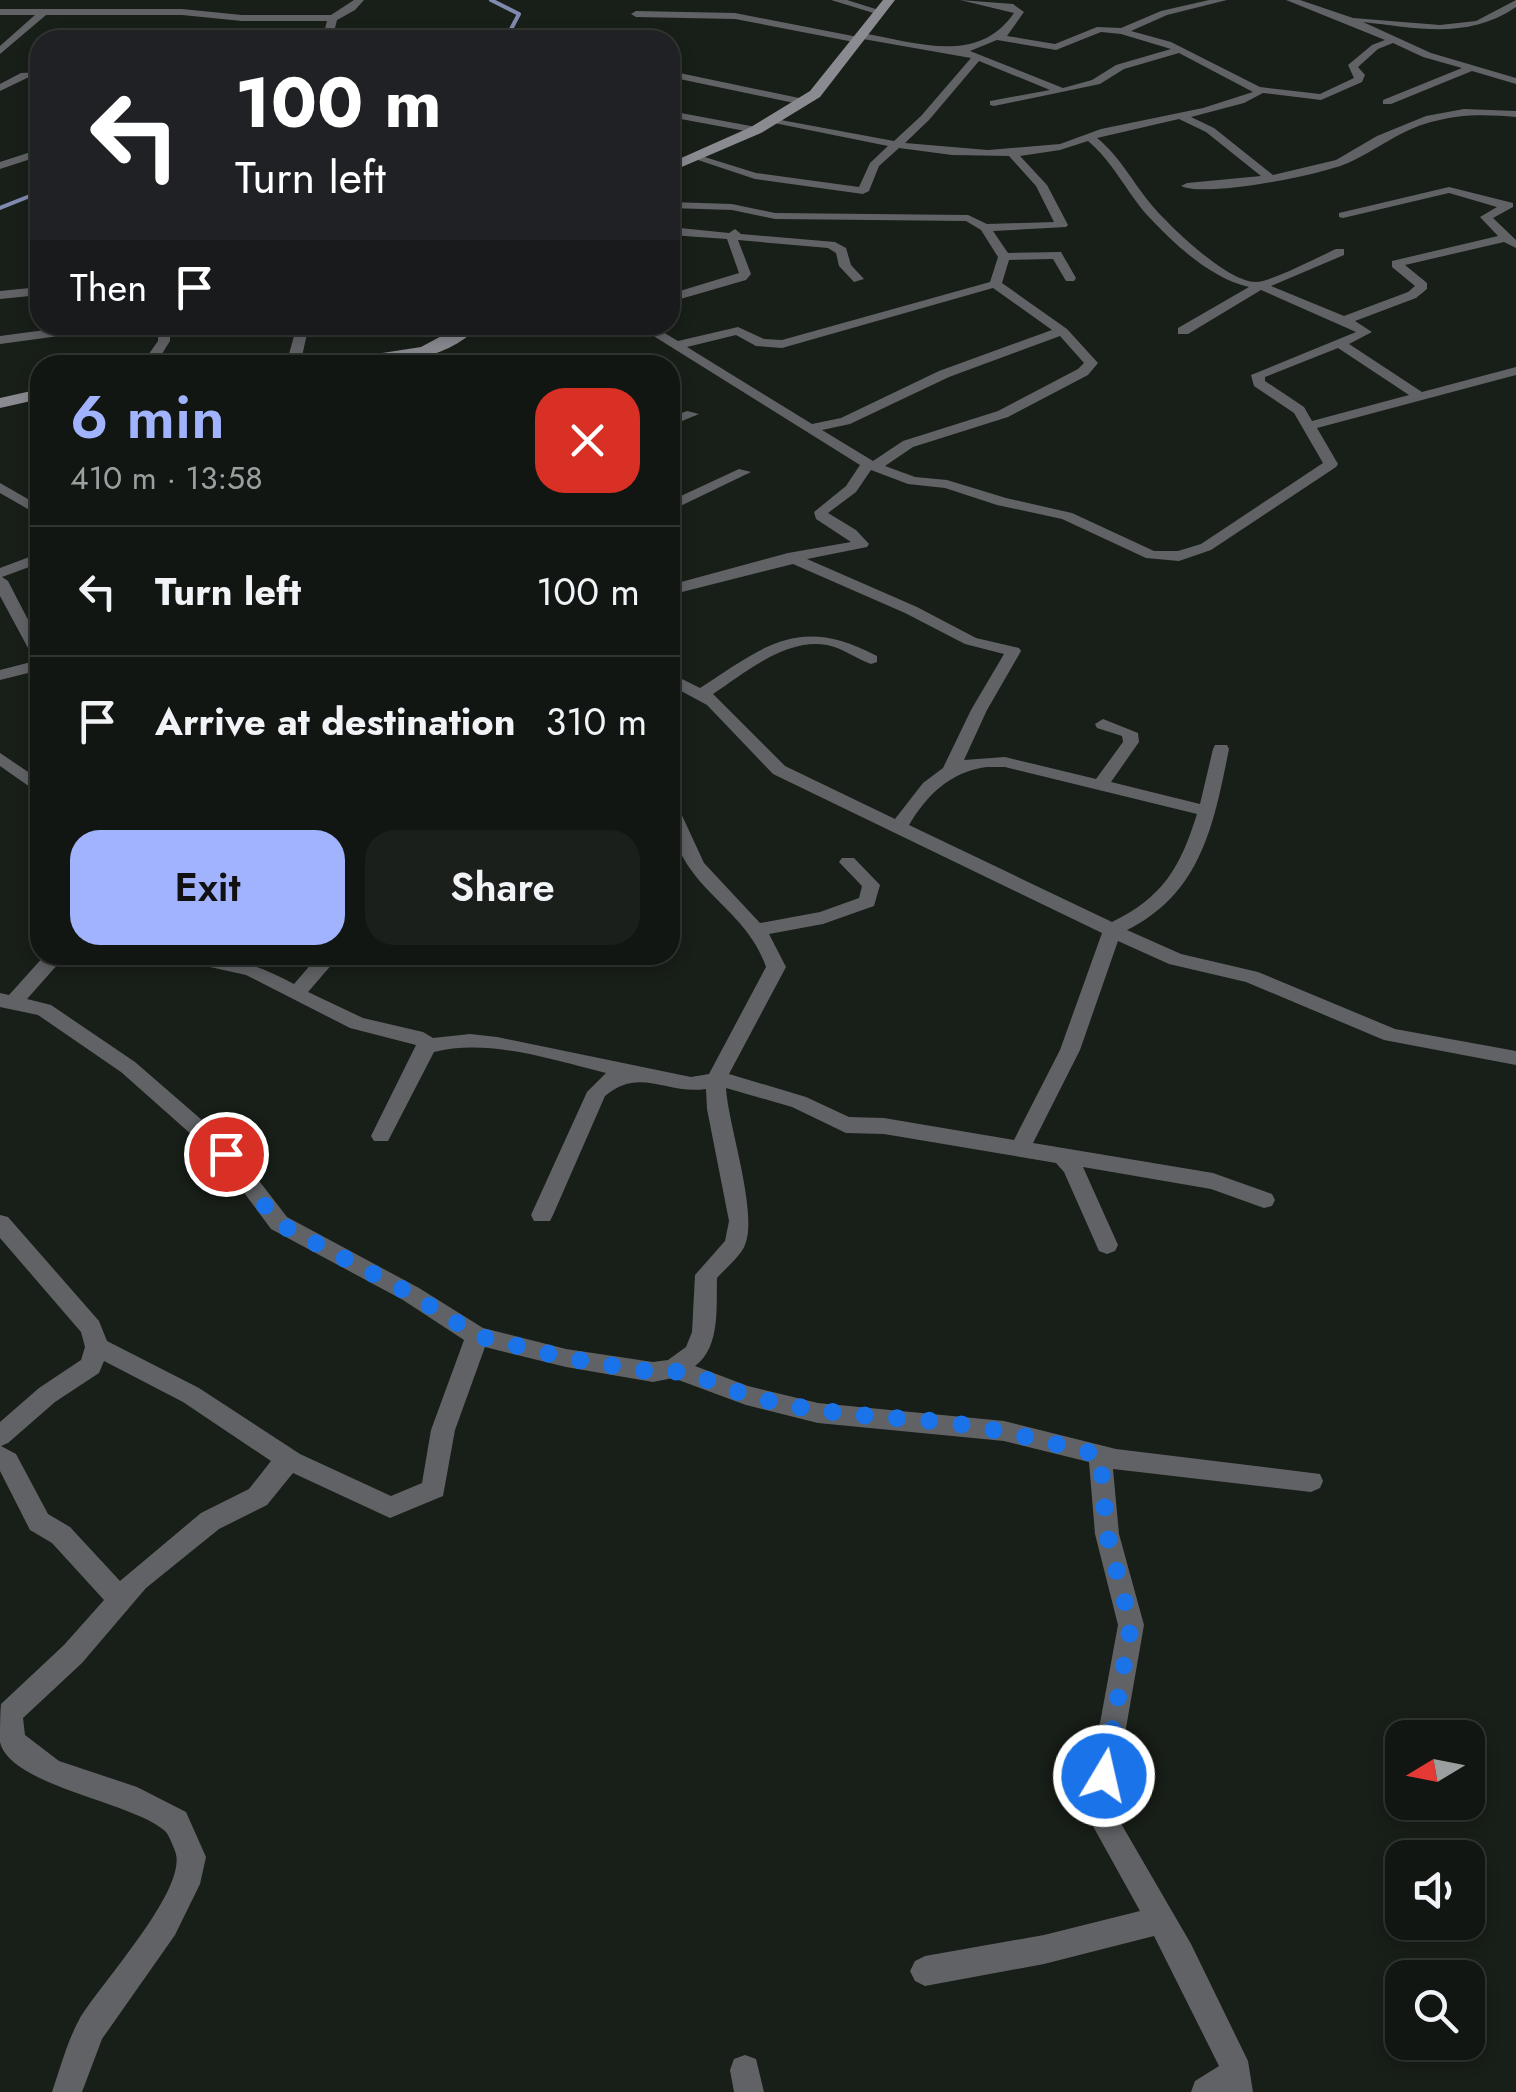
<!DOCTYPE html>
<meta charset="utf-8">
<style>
body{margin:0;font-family:Jost,sans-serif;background:#1b1f1b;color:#f1f3f6;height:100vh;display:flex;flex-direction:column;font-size:38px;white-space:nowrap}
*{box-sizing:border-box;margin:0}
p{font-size:32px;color:#9c9f9f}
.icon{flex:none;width:55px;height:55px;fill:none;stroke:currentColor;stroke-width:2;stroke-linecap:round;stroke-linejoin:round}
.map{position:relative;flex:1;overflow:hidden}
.details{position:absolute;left:30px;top:355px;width:650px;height:610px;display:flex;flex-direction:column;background:#121612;border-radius:30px;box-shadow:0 5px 15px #0003,0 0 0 2px #313532}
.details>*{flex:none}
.banner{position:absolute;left:30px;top:30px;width:650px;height:305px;border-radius:30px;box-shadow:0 5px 15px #0003,0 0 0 2px #313532;background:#202124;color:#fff;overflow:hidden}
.needle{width:65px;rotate:260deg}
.buttons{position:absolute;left:1385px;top:1720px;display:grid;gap:20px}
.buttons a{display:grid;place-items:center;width:100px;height:100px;border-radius:20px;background:#121612;box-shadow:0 5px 15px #0003,0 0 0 2px #313532;font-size:50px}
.pin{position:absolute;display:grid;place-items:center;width:85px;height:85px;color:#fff;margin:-42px;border:5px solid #fff;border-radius:50%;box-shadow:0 2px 10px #0007}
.me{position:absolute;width:110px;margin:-55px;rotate:9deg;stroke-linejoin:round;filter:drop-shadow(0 0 8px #0008)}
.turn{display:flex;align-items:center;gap:35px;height:210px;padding:0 40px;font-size:45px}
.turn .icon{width:130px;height:130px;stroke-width:2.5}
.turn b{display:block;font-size:70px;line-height:85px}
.then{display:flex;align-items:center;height:95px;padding:0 40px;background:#0003;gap:20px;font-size:38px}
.round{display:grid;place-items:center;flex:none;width:105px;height:105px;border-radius:30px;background:#1b1f1b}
.headline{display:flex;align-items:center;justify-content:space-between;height:170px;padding:0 40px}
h1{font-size:60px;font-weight:600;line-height:75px;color:#a1b3fd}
.action{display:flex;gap:20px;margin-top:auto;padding:20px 40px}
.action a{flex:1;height:115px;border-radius:30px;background:#a1b3fd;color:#111;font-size:40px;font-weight:600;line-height:115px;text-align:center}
.action a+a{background:#1b1f1b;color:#f1f3f6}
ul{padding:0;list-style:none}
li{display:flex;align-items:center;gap:30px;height:130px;padding:0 40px;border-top:2px solid #313532}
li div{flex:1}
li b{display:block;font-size:38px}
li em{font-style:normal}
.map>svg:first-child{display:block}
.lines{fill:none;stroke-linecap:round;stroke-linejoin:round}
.stream{stroke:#808aaf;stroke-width:4}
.street{fill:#616266;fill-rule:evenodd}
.secondary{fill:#898b91;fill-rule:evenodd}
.route{stroke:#1a73e8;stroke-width:18;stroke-dasharray:0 32.4}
</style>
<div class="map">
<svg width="1516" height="2092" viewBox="0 0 1516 2092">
<rect width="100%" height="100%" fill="#181e18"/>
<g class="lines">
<g class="stream">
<path d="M491,0L519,14L510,31L491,40"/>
<path d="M0,208L40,192"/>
</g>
<g class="street">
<path d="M354,0H364L355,10L337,20L332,40H322L327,21H242L182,15H46L0,54V46L35,15H0V9H182L242,15H331Z"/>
<path d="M831,0H847L885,12L880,15Z"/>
<path d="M960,0L1013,4L1024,12L1007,36L1055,44L1097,27L1121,28L1161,11L1209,0H1227L1167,15L1131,31L1171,42L1260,87L1320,94L1354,78L1348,65L1372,45L1385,40L1286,0H1300L1353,18L1440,25L1476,21L1516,0V7C1468,40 1417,28 1363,22L1431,53L1516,78V84L1472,71L1391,104H1383V100L1462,68L1423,57L1393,43L1378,49L1358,67L1365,75L1362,82L1321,100L1263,93L1244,103L1191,117L1214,128L1273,175L1336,160L1377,136L1426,116L1464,109L1516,111V117C1487,114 1459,114 1431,122C1400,130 1377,150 1348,163C1321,175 1205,198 1181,186L1187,183L1261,176L1206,132L1179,119L1097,138C1122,158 1135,187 1156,210C1175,231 1228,282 1256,282C1271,282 1320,256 1336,249H1344V255L1271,286L1344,316L1408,292L1415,286L1392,267V261L1498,236L1480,217L1497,207L1449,193L1343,218L1339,217V213L1449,187L1513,203V207L1493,218L1516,240V248L1504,242L1405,265L1427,283V289L1416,298L1355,321L1372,332L1349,344L1422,392L1516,367V375L1317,428L1338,464L1336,467L1211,550L1179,561L1146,558L1062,519L997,505L945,488L908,484L871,470L856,492L828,513L856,530L869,544L867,547L807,559L917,607L976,638L1019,648L1021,651L987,710L964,760L1005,757L1096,779L1123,742L1122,736L1097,728L1095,724L1103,719L1138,733L1139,742L1111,782L1200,804L1213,749L1215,745H1227L1229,749C1214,823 1202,893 1127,930L1181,954L1258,972L1395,1029L1516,1051V1065L1384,1040L1246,982L1169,964L1118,941L1080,1050L1033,1143L1213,1173L1272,1194L1275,1200L1272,1206L1264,1208L1211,1189L1083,1167L1118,1245L1115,1251L1107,1254L1099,1251L1064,1172L1056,1163L884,1134L846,1133L792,1107L726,1088C728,1126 761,1220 743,1249C737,1259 725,1269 717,1278C716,1306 721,1347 695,1366L748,1386L818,1403L1004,1421L1116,1449L1320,1474L1323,1481L1320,1488L1311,1492L1113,1469L1119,1534L1144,1625L1112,1808L1191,1944L1248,2061L1253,2092H1191L1195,2081L1219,2066L1154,1936L1044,1964L925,1986L915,1981L910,1971L915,1961L925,1956L1044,1935L1140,1911L1084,1810L1118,1625L1095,1534L1089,1462L1004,1441L818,1423L746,1405L673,1378L653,1382L566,1367L485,1347L455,1430L443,1496L390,1518L293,1473L267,1505L219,1529L146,1588L82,1663L23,1718L25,1735L59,1761L137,1787L186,1812L206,1857L200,1884L175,1935L102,2039L82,2092H52C60,2069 67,2042 79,2020C98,1986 190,1888 175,1851C173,1846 169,1835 165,1831C133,1802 10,1786 0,1742C0,1731 0,1715 1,1704L64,1645L104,1600L52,1543L30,1530L0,1471V1422L39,1388L81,1360L85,1347L81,1332L0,1238V1215L8,1217L99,1321L107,1341L199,1388L300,1454L391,1496L422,1483L431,1430L464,1340L403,1300L271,1229L219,1159L121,1072L38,1015L0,1007V993L9,995L45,955H66L27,999L51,1005L135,1062L233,1147L287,1217L419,1288L483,1328L566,1349L653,1362L668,1360L686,1347L692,1332L695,1275L725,1241L729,1221L707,1109L706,1089C667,1095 640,1066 605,1096L553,1215L550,1221H534L531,1215L587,1092L606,1073C553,1060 488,1038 434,1052L388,1141H374L371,1136L416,1045L350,1028L246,975L183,961L173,955C222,955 251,961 294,984L319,955H340L308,992L363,1018L423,1032L433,1038L470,1034L497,1037L691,1077L709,1074L766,967C744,901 670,887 670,804L679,809L704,863L760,923L820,912L859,898L862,886L839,862L842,858H854L880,885L874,906L823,924L769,934L786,967L729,1074L806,1097L849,1117L884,1118L1014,1140L1060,1050L1102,933L773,774L707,705L670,685V673L700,688C766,645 799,615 877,656V662L871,664C856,659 843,648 827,645C785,638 745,673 713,694L785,766L895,819L923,783L943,768L971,710L1004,654L965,644L905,613L793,564L670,595V585L788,553L851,542L816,519L814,512L846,486L860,465L636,325H651L678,341L738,327L764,339L782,340L990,282L998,257L981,230L966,221L775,219L732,210L670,208V202L732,204L775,213L968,215L987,224L1054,222L1036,186L1009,156L952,155L899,148L879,166L869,191L863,194L755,179L689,157L695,154L756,173L859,187L870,163L888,146L774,123L770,122V118L894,141L921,116L971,58L863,39L859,43L735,19L636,17L631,14L636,11L735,13L858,37L862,33C915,42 978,66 1014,13ZM1101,32L1121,34L1171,49L1116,65L1092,80L1063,88L970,51L997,40L1056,50ZM1179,53L1253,92L1203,108L1101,129L1060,144L988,150L905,143L929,120L979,61L1050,90L990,101V105L994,106L1100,84L1124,69ZM1088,141C1113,162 1126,191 1147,215C1174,244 1210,278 1249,287L1178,328V334H1188L1261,290L1356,332L1251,375L1254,386L1294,413L1323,463L1201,544L1178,551H1154L1072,513L1006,498L947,480L915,477L885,466L913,447L1008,417L1088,375L1098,363L1067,329L1002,283L1009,260L1053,259L1066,281H1074L1076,278L1061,252L1008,253L993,231L1066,227L1068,225L1047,185L1020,156L1060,150ZM993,288L1052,330L939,371L841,418L812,424L687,347L736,335L756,346L782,348ZM1060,336L1084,363L1078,369L998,411L903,441L873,461L822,430L850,424L949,377ZM1338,348L1409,395L1312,421L1304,407L1265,381V377ZM986,767H1005L1197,814C1180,868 1163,897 1112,922L909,825C927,795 950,772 986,767ZM104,1361L183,1402L271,1461L249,1489L201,1513L120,1581L70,1527L48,1514L16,1454L1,1446L8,1443L55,1402L99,1373Z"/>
<path d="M670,71L804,99L809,102L804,105L670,77Z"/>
<path d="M40,72V78H27L0,91V84L21,73Z"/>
<path d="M670,111L756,127L761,130L756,133L670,117Z"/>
<path d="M40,149V156L0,169V162Z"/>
<path d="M670,227L729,233L735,229L741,234L835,242L846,248L851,265L864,279L854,282L839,266L836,253L828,248L738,240L751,274L746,280L670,302V294L739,273L727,239L670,235Z"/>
<path d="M40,287V295L0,299V291Z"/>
<path d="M83,325H117L111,329L0,344V336Z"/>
<path d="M158,325H170V341L155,365H141L158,341Z"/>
<path d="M297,325H309L300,365H286Z"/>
<path d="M424,345L435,348L432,365H418Z"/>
<path d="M687,411L699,414L670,426V417Z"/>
<path d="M739,469L751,472L670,511V501Z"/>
<path d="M0,483L40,506V516L0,493Z"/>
<path d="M40,553V563L2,577L8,581L40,643V670L0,680V670L35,661L0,596V568Z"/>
<path d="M0,753L40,780V794L0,766Z"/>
<path d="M745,2055L756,2059L764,2092H734L730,2070L734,2059Z"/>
</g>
<g class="secondary">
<path d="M883,0H895L820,97L761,133L670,172V163L751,127L810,91Z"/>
<path d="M462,325H480C442,366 380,365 329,365L337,360L421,347Z"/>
<path d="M40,389V399L0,408V398Z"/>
</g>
</g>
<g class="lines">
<path class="route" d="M226,1154L278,1223L411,1294L478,1336L566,1358L653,1372C686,1366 715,1385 747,1395C812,1414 876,1416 943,1422C996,1428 1048,1442 1100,1455L1107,1534L1131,1625L1104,1776"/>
</g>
</svg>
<div class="buttons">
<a><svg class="needle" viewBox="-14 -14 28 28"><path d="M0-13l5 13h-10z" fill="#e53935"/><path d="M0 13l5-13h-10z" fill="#9c9f9f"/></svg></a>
<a><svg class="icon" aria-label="sound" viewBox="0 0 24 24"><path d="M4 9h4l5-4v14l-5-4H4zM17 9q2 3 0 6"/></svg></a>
<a><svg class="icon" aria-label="search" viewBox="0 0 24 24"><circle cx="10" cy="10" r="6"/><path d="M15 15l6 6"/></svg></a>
</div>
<div class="pin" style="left:226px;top:1154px;background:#d93025"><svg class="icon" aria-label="arrive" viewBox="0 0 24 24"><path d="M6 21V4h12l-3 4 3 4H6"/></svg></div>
<svg class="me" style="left:1104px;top:1776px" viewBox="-20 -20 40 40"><circle r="17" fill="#1a73e8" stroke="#fff" stroke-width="3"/><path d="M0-11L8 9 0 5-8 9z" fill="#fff"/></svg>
<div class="banner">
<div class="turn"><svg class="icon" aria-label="left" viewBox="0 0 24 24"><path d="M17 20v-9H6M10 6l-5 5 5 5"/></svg><div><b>100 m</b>Turn left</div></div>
<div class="then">Then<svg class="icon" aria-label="arrive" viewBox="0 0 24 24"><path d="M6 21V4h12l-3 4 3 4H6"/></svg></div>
</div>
<section class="details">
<div class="headline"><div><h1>6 min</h1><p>410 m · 13:58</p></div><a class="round" style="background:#d93025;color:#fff"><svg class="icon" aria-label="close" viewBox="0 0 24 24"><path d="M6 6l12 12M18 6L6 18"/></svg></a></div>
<ul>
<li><svg class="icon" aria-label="left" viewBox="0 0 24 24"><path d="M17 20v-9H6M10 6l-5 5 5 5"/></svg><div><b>Turn left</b></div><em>100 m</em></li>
<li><svg class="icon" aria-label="arrive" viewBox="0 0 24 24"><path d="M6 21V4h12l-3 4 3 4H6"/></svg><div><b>Arrive at destination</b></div><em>310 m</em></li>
</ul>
<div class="action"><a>Exit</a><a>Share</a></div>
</section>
</div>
